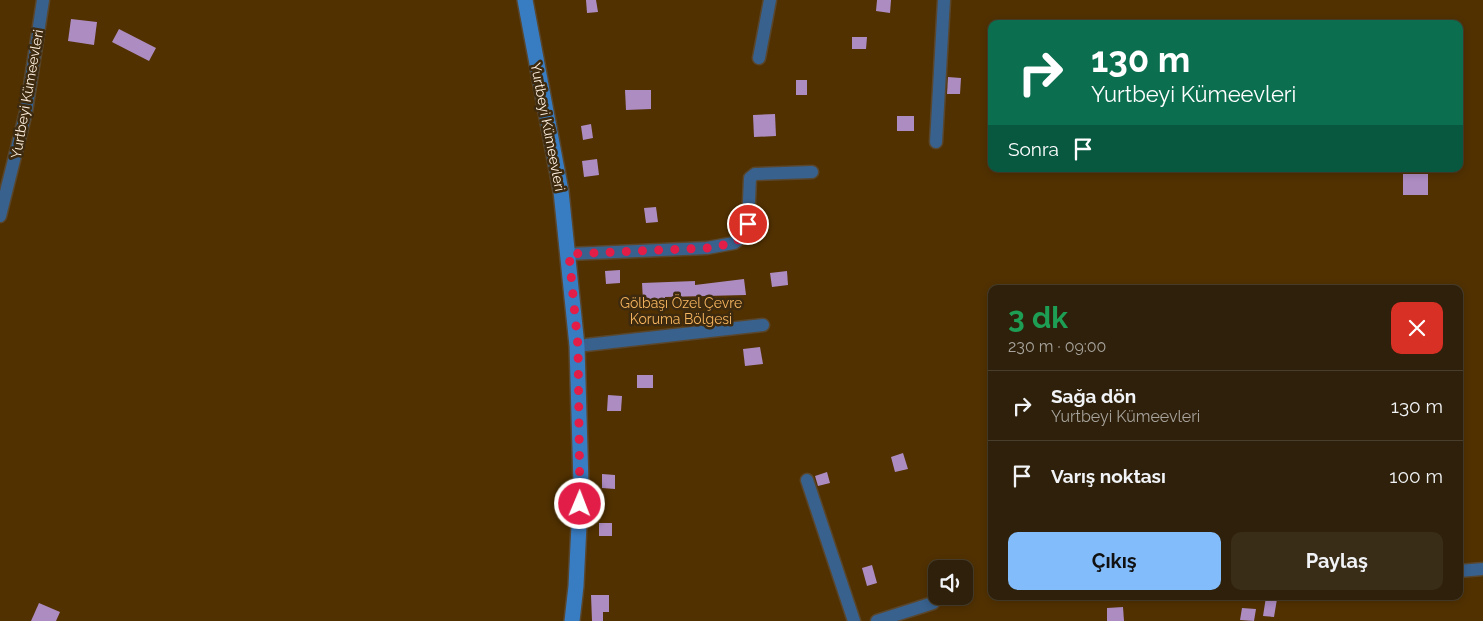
<!DOCTYPE html>
<html lang="tr">
<meta charset="utf-8">
<style>
body{margin:0;font-family:Raleway,sans-serif;background:#3a2d18;color:#f1f3f6;height:100vh;display:flex;flex-direction:column;font-size:19px;white-space:nowrap}
*{box-sizing:border-box;margin:0}
p{font-size:16px;color:#a7a39c}
.icon{flex:none;width:28px;height:28px;fill:none;stroke:currentColor;stroke-width:2;stroke-linecap:round;stroke-linejoin:round}
.map{position:relative;flex:1;overflow:hidden}
.details{position:absolute;left:988px;top:285px;width:475px;height:315px;display:flex;flex-direction:column;background:#2e200a;border-radius:10px;box-shadow:0 2px 8px #0003,0 0 0 1px #493e2b}
.details>*{flex:none}
.banner{position:absolute;left:988px;top:20px;width:475px;height:152px;border-radius:10px;box-shadow:0 2px 8px #0003,0 0 0 1px #493e2b;background:#0b6e4f;color:#fff;overflow:hidden}
.fabs{position:absolute;left:928px;top:560px;display:grid;gap:10px}
.fabs a{display:grid;place-items:center;width:45px;height:45px;border-radius:10px;background:#2e200a;box-shadow:0 2px 8px #0003,0 0 0 1px #493e2b;font-size:25px}
.pin{position:absolute;display:grid;place-items:center;width:42px;height:42px;color:#fff;margin:-21px;border:2px solid #fff;border-radius:50%;box-shadow:0 1px 5px #0007}
.me{position:absolute;width:55px;margin:-28px;rotate:1deg;stroke-linejoin:round;filter:drop-shadow(0 0 4px #0008)}
.turn{display:flex;align-items:center;gap:18px;height:105px;padding:0 20px;font-size:22px}
.turn .icon{width:65px;height:65px;stroke-width:2.5}
.turn b{display:block;font-size:35px;line-height:42px}
.then{display:flex;align-items:center;height:48px;padding:0 20px;background:#0003;gap:10px;font-size:19px}
.round{display:grid;place-items:center;flex:none;width:52px;height:52px;border-radius:10px;background:#3a2d18}
.head{display:flex;align-items:center;justify-content:space-between;height:85px;padding:0 20px}
h1{font-size:30px;font-weight:700;line-height:38px;color:#1e9e55}
.action{display:flex;gap:10px;margin-top:auto;padding:10px 20px}
.action a{flex:1;height:58px;border-radius:10px;background:#83bcfb;color:#111;font-size:20px;font-weight:700;line-height:58px;text-align:center}
.action a+a{background:#3a2d18;color:#f1f3f6}
ul{padding:0;list-style:none}
li{display:flex;align-items:center;gap:15px;height:70px;padding:0 20px;border-top:1px solid #493e2b}
li div{flex:1}
li b{display:block;font-size:19px}
li em{font-style:normal}
.map>svg:first-child{display:block}
.green{fill:#513100;fill-rule:evenodd}
.building{fill:#ad8cc2}
.lines{fill:none;stroke-linecap:round;stroke-linejoin:round}
.street-casing{stroke:#59462c;stroke-width:15}
.secondary-casing{stroke:#59462c;stroke-width:18}
.street{stroke:#38618d;stroke-width:12}
.secondary{stroke:#387cc2;stroke-width:15}
.route{stroke:#e11d48;stroke-width:9;stroke-dasharray:0 16.2}
.labels{text-anchor:middle;stroke-width:5;stroke-linejoin:round;paint-order:stroke}
.street-label{font-size:14px;fill:#fff1e1;stroke:#3e2a0e}
.park-label{font-size:14px;fill:#f7b660;stroke:#3e2a0e}
</style>
<div class="map">
<svg width="1483" height="621" viewBox="0 0 1483 621">
<rect width="100%" height="100%" fill="#3e2a0e"/>
<path class="green" d="M0,0H1483V621H0ZM991,24H1459V169H991ZM991,289H1459V596H991ZM936,569H964V596H936Z"/>
<g class="building">
<path d="M586,0H596L598,12L587,13Z"/>
<path d="M877,0H891L890,13L876,11Z"/>
<path d="M71,19L97,22L94,45L68,41Z"/>
<path d="M119,29L156,48L149,61L112,42Z"/>
<path d="M852,37H867L866,49H852Z"/>
<path d="M948,77L961,78L960,94H947Z"/>
<rect x="796" y="80" width="11" height="15"/>
<path d="M625,90H651V109L626,110Z"/>
<path d="M775,114L776,136L754,137L753,115Z"/>
<rect x="897" y="116" width="17" height="15"/>
<path d="M591,124L593,138L583,140L581,126Z"/>
<path d="M597,159L599,175L584,177L582,161Z"/>
<rect x="1403" y="174" width="25" height="21"/>
<path d="M656,207L658,222L646,223L644,208Z"/>
<path d="M620,270V283L606,284L605,271Z"/>
<path d="M787,271L788,285L772,287L770,273Z"/>
<path d="M744,279L746,295L665,297V299L643,301L642,283L695,281V285Z"/>
<path d="M760,347L763,364L745,366L743,349Z"/>
<rect x="637" y="375" width="16" height="13"/>
<path d="M608,395L622,396L621,411H607Z"/>
<path d="M903,453L908,469L895,472L891,457Z"/>
<path d="M827,472L830,483L818,486L815,476Z"/>
<path d="M602,474L615,475V489L602,488Z"/>
<rect x="599" y="523" width="13" height="13"/>
<path d="M872,565L877,583L867,586L862,568Z"/>
<path d="M591,595H609V612H603V621H592Z"/>
<path d="M1266,597L1277,599L1274,617L1263,616Z"/>
<path d="M39,603L60,612L56,621H31Z"/>
<path d="M1123,607L1124,621H1107V608Z"/>
<path d="M1242,608L1256,609L1254,621L1240,620Z"/>
</g>
<g class="lines">
<defs>
<g id="street">
<path d="M759,58L770,0"/>
<path d="M936,142L944,0"/>
<path d="M0,216L26,112L43,0"/>
<path d="M569,254L707,248L734,243L743,236L748,224L750,178L755,174L812,172"/>
<path d="M577,346L763,325"/>
<path d="M807,480L854,621"/>
<path d="M1459,571L1483,569"/>
<path d="M877,621L933,603"/>
</g>
<path id="secondary" d="M525,0L561,191L577,346L581,484L576,586L572,621"/>
</defs>
<use href="#street" class="street-casing"/>
<use href="#secondary" class="secondary-casing"/>
<use href="#street" class="street"/>
<use href="#secondary" class="secondary"/>
</g>
<g class="lines">
<path class="route" d="M580,504L578,346L569,254L707,248L734,243L743,236L748,224"/>
</g>
<g class="labels">
<g class="street-label">
<text transform="translate(27 94) rotate(-80)" y="5">Yurtbeyi Kümeevleri</text>
<text transform="translate(548 127) rotate(79)" y="5">Yurtbeyi Kümeevleri</text>
</g>
<g class="park-label">
<text x="681" y="308">Gölbaşı Özel Çevre<tspan x="681" dy="16">Koruma Bölgesi</tspan></text>
</g>
</g>
</svg>
<div class="fabs">
<a><svg class="icon" aria-label="sound" viewBox="0 0 24 24"><path d="M4 9h4l5-4v14l-5-4H4zM17 9q2 3 0 6"/></svg></a>
</div>
<div class="pin" style="left:748px;top:224px;background:#d93025"><svg class="icon" aria-label="arrive" viewBox="0 0 24 24"><path d="M6 21V4h12l-3 4 3 4H6"/></svg></div>
<svg class="me" style="left:580px;top:504px" viewBox="-20 -20 40 40"><circle r="17" fill="#e11d48" stroke="#fff" stroke-width="3"/><path d="M0-11L8 9 0 5-8 9z" fill="#fff"/></svg>
<div class="banner">
<div class="turn"><svg class="icon" aria-label="right" viewBox="0 0 24 24"><path d="M7 20v-9h11M14 6l5 5-5 5"/></svg><div><b>130 m</b>Yurtbeyi Kümeevleri</div></div>
<div class="then">Sonra<svg class="icon" aria-label="arrive" viewBox="0 0 24 24"><path d="M6 21V4h12l-3 4 3 4H6"/></svg></div>
</div>
<section class="details">
<div class="head"><div><h1>3 dk</h1><p>230 m · 09:00</p></div><a class="round" style="background:#d93025;color:#fff"><svg class="icon" aria-label="close" viewBox="0 0 24 24"><path d="M6 6l12 12M18 6L6 18"/></svg></a></div>
<ul>
<li><svg class="icon" aria-label="right" viewBox="0 0 24 24"><path d="M7 20v-9h11M14 6l5 5-5 5"/></svg><div><b>Sağa dön</b><p>Yurtbeyi Kümeevleri</p></div><em>130 m</em></li>
<li><svg class="icon" aria-label="arrive" viewBox="0 0 24 24"><path d="M6 21V4h12l-3 4 3 4H6"/></svg><div><b>Varış noktası</b></div><em>100 m</em></li>
</ul>
<div class="action"><a>Çıkış</a><a>Paylaş</a></div>
</section>
</div>
